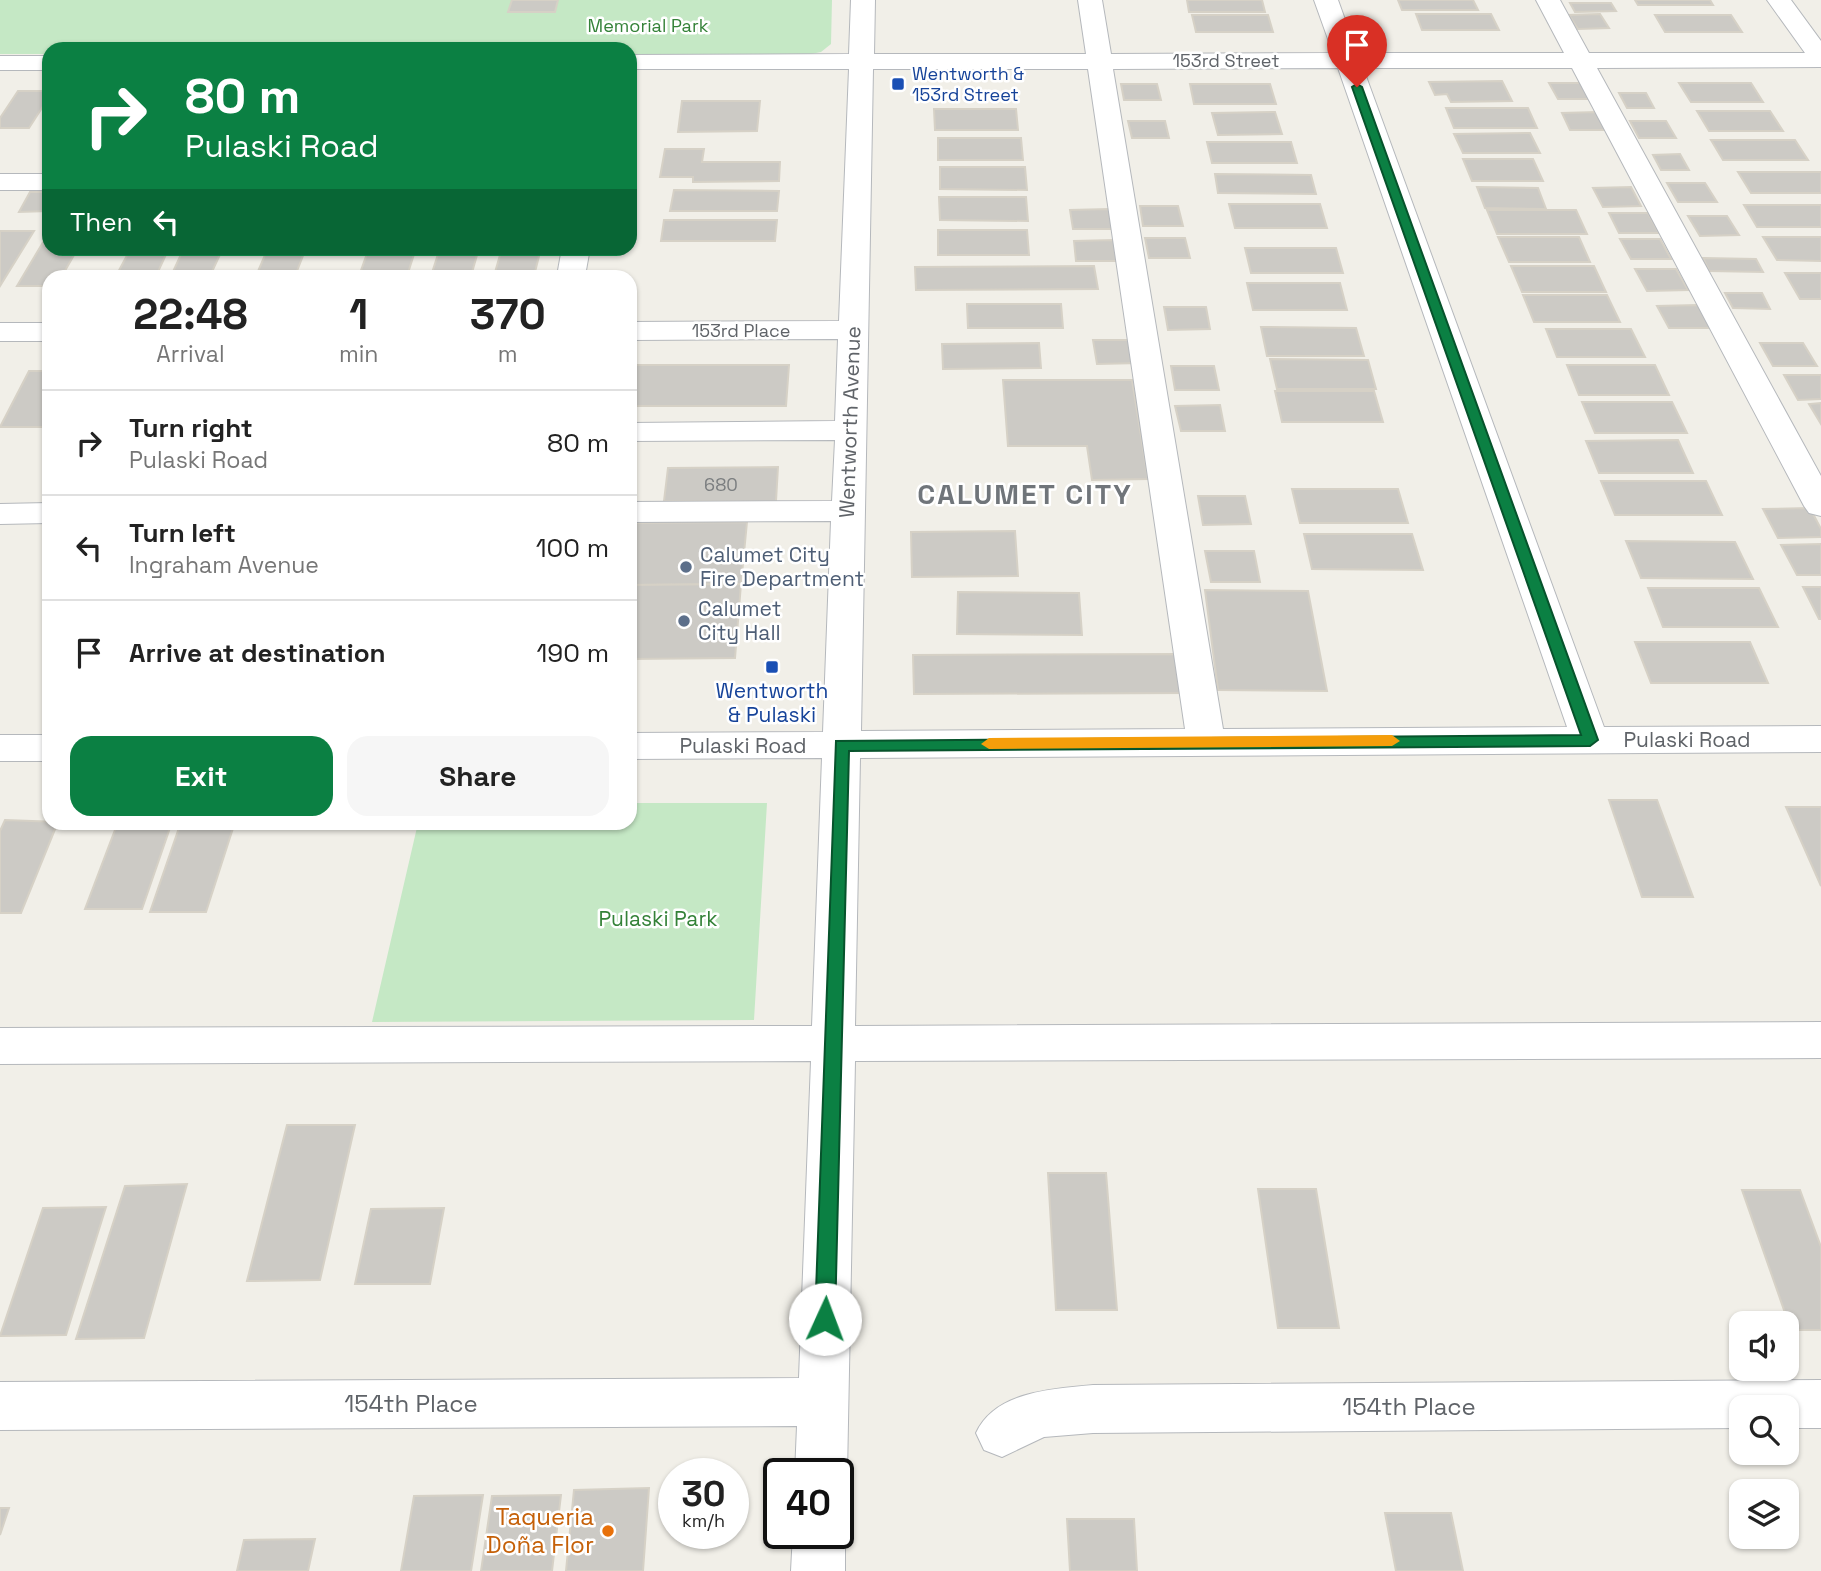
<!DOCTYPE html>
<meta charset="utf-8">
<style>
body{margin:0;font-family:"Space Grotesk",sans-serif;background:#f6f6f6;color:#222;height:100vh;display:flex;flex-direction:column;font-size:26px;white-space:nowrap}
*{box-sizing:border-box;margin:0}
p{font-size:23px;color:#767676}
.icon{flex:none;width:38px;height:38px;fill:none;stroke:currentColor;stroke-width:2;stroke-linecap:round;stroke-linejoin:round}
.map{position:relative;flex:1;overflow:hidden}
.sheet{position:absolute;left:42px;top:270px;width:595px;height:560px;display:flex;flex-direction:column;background:#fff;border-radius:21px;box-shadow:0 2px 5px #0004}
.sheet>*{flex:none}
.banner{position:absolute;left:42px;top:42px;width:595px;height:214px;border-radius:21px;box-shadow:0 2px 5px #0004;background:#0b8043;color:#fff;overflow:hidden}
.fabs{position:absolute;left:1729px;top:1311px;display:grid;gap:14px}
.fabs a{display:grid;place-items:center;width:70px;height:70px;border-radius:14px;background:#fff;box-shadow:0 2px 5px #0004;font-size:35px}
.speed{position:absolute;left:658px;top:1458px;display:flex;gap:14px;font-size:35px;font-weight:700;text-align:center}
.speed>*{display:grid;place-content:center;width:91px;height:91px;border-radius:50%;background:#fff;box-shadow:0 2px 5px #0004;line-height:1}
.speed small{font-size:18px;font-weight:400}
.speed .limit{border:4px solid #111;border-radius:10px;background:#fff;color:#111}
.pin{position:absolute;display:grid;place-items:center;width:60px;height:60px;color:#fff;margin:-72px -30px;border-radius:50% 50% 50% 0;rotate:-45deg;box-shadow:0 0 7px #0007}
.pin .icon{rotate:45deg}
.me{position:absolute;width:77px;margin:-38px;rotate:2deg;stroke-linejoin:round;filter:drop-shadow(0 0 5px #0008)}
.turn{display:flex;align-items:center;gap:24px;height:147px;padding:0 28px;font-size:32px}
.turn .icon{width:91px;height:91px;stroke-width:2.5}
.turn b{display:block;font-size:49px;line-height:60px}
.then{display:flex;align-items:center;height:66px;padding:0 28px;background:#0003;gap:14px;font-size:26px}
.eta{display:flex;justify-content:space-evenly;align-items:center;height:119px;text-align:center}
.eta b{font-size:42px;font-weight:600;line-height:49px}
.primary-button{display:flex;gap:14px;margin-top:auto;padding:14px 28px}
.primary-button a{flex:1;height:80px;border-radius:21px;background:#0b8043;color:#fff;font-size:28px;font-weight:600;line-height:80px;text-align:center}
.primary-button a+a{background:#f6f6f6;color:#222}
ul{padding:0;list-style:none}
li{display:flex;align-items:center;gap:21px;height:105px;padding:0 28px;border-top:2px solid #e0e0e0}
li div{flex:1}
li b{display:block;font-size:26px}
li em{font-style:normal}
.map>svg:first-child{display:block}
.green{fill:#c5e8c5}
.building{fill:#cccac5;stroke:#d6d1c6;stroke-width:2}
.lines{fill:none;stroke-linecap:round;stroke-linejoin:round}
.minor-casing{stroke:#b5b8bc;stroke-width:2}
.minor{fill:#fff;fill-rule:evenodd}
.route{fill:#0b8043;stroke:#07532c;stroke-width:2}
.slow{fill:#f59e0b}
.transit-dot{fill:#1a4fb4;stroke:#fff;stroke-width:2.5}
.service-dot{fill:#5c6f8a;stroke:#fff;stroke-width:2.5}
.food-dot{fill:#e8710a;stroke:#fff;stroke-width:2.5}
.labels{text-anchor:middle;stroke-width:5;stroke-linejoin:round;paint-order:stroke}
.far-park-label{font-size:18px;fill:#348238;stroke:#fff}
.far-street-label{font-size:18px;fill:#5f6368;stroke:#fff}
.far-transit-label{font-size:18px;fill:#164399;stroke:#fff;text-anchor:start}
.number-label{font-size:18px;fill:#7a7d7f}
.street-label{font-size:21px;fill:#5f6368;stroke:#fff}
.service-label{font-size:21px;fill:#4e5e75;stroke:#fff;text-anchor:start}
.transit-label{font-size:21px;fill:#164399;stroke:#fff}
.park-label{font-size:21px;fill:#348238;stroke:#fff}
.near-street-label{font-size:24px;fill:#5f6368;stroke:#fff}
.near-food-label{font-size:24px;fill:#c56008;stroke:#fff;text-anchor:end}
.district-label{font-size:28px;font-weight:bold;letter-spacing:2px;fill:#70757a;stroke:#fff}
</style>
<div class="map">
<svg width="1821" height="1571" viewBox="0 0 1821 1571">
<rect width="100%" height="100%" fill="#f1efe8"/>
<g class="green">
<path d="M0,0H832L831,44L821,52L811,54H630V49H49V54H0Z"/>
<path d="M630,803H767L754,1020L372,1022L418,823L630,822Z"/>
</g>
<g class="building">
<path d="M512,0H558L555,12H508Z"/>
<path d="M1187,0H1262L1265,12H1189Z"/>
<path d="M1398,0H1473L1478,10H1402Z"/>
<path d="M1635,0H1710L1713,5H1638Z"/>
<path d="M1570,3H1611L1616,11L1575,12Z"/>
<path d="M1416,14H1491L1499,30H1422Z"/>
<path d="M1600,14L1609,28L1578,29L1569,15Z"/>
<path d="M1192,15H1268L1273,32H1196Z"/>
<path d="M1655,15H1731L1742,32H1665Z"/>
<path d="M1502,81L1512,101L1451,102L1447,94L1435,95L1429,82Z"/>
<path d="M1549,83H1585L1594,99H1558Z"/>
<path d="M1679,83H1751L1763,102H1691Z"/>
<path d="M1121,84H1157L1161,100H1124Z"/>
<path d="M1190,84H1270L1276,104H1194Z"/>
<path d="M18,91H49V97L29,128H0V118Z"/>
<path d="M1619,93H1646L1654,108H1627Z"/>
<path d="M682,101H760L757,131L678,132Z"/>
<path d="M1446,108H1528L1537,128H1454Z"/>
<path d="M934,109H1016L1018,130H935Z"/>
<path d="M1697,111H1770L1783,131H1709Z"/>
<path d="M1275,112L1282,134L1218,135L1212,113Z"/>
<path d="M1598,112L1607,130H1570L1562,113Z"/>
<path d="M1128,121H1165L1169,138H1132Z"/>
<path d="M1630,121H1666L1676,138H1639Z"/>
<path d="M1530,133L1540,153H1463L1454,134Z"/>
<path d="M938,138H1021L1023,160H938Z"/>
<path d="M1711,140H1795L1808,160H1723Z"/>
<path d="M1207,142H1291L1297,163H1212Z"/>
<path d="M665,149H704L702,162H780L779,181L693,182V177H660Z"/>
<path d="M1680,154L1689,170H1661L1653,155Z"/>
<path d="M1463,159H1533L1543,181H1472Z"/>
<path d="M940,167H1025L1027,190L940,189Z"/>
<path d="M1738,172H1821V193H1751Z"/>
<path d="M1215,174L1311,175L1316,194L1218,193Z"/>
<path d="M1667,183H1705L1717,202H1678Z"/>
<path d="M1477,187L1538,188L1546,209L1485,208Z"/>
<path d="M1631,187L1641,206L1603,207L1593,188Z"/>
<path d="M674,190L779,191L777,211H670Z"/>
<path d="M30,192H49V211L19,212Z"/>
<path d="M939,197H1026L1028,221L940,220Z"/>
<path d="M1229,204H1320L1327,228H1235Z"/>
<path d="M1744,205H1821V227H1757Z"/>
<path d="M1140,206H1178L1183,226H1143Z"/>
<path d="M1109,209L1112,229H1073L1070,210Z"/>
<path d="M1487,210H1576L1587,234H1497Z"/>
<path d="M1609,213H1648L1659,233H1619Z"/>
<path d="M1688,216H1727L1739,235L1700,236Z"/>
<path d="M664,220H777L775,241H661Z"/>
<path d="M938,230H1027L1029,255H938Z"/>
<path d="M0,231H34L0,286Z"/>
<path d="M1498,237H1579L1590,262H1509Z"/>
<path d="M1763,237H1821V261L1777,260Z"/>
<path d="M1145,238H1185L1190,258H1149Z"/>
<path d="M45,239H49V248H78L62,276H49V286H17Z"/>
<path d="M1620,239H1660L1671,259H1631Z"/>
<path d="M1114,240L1117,261H1076L1074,241Z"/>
<path d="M131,248H169L156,276H116Z"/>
<path d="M184,248H223L210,276H171Z"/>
<path d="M268,248H306L295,276H256Z"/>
<path d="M369,248H416L407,276H359Z"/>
<path d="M440,248H479L471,276H431Z"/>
<path d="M502,248H541L534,276H494Z"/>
<path d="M1245,248H1336L1343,273H1251Z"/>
<path d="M1703,258L1756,259L1763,272L1709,271Z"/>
<path d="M1094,266L1098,289L916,290L915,267Z"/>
<path d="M1511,266H1594L1606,292H1522Z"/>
<path d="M1635,269H1676L1688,290L1647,291Z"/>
<path d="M1785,273H1821V299H1800Z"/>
<path d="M1247,283H1340L1347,310H1253Z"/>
<path d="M1725,293H1762L1770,309L1733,308Z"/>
<path d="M1523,295H1607L1620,322H1534Z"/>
<path d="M967,304H1061L1063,328H968Z"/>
<path d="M1698,305L1711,328H1669L1657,306Z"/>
<path d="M1164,307H1206L1210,329L1168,330Z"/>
<path d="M1261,327L1356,328L1364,356H1267Z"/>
<path d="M1546,329H1631L1645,357H1557Z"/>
<path d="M1093,340H1136L1140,363L1097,364Z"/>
<path d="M1039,343L1041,368L943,369L942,344Z"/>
<path d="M1760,343H1803L1817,366H1773Z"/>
<path d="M1270,359L1368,360L1376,389H1277Z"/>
<path d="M630,365H789L786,406H630Z"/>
<path d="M1567,365H1655L1669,395H1579Z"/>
<path d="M1171,366H1214L1219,390H1175Z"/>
<path d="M29,371H49V414L43,427H0Z"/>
<path d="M1784,375H1821V399L1798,400Z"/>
<path d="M1003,380H1132L1148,479L1092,480L1087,446H1008Z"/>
<path d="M1275,391H1374L1383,422H1282Z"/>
<path d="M1582,402H1672L1687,433H1595Z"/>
<path d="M1821,403V424L1809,404Z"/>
<path d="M1220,405L1225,431H1181L1175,406Z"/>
<path d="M1678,440L1693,473H1599L1586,441Z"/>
<path d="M778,467L776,501H664L668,468Z"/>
<path d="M1601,481H1706L1722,515H1615Z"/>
<path d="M1292,489H1398L1408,523H1300Z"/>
<path d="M1198,496H1245L1251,524L1203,525Z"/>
<path d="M1810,508L1821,529V537L1778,538L1763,509Z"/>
<path d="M747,522L741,584L630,585V523Z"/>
<path d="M1015,531L1018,576L912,577L911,532Z"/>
<path d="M1304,534H1412L1423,570L1312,569Z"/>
<path d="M1626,541L1735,542L1753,579L1641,578Z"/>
<path d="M1821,544V575H1797L1781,545Z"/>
<path d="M1205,551H1254L1260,582H1211Z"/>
<path d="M741,584L735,658L630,659V585Z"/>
<path d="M1803,587H1821V619H1819Z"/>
<path d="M1648,588H1759L1778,627H1663Z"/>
<path d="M1205,590L1308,591L1327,691L1218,690Z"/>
<path d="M958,592L1079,593L1082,635L957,634Z"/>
<path d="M1635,642H1750L1768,683H1651Z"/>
<path d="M1181,654L1187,693L914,694L913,655Z"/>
<path d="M1609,800H1657L1693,897H1642Z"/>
<path d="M1786,807H1821V886Z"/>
<path d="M5,820L58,822L21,913H0V831Z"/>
<path d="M118,822H172L142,909H85Z"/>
<path d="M181,822H235L206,912H150Z"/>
<path d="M287,1125H355L320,1280L247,1281Z"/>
<path d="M1048,1173H1106L1117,1310H1056Z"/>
<path d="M187,1184L144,1338L76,1339L125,1186Z"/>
<path d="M1258,1189H1316L1339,1328H1278Z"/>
<path d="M1742,1190H1800L1821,1247V1330H1791Z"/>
<path d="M106,1207L66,1335L0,1336L43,1208Z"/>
<path d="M444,1208L430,1284H355L371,1209Z"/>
<path d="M649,1488L643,1571H566L574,1490Z"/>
<path d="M483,1495L471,1571H401L414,1496Z"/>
<path d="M561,1495L552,1571H481L492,1496Z"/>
<path d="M0,1508H9L0,1535Z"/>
<path d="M1385,1513H1451L1463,1571H1396Z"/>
<path d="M1067,1519H1134L1137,1571H1070Z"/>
<path d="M315,1539L308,1571H237L244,1540Z"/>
</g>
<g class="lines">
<defs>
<g id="minor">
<path d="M851,0H875L874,54H1086L1078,0H1102L1111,54L1333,53L1314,0H1338L1357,53H1564L1536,0H1560L1589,53H1805L1767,0H1791L1821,41V67L1597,68L1821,476V516L1809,513L1804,506L1572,68H1363L1604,727L1821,726V752L860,758L855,1026L1821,1022V1058L855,1061L847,1474L838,1492V1474H795L797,1426L0,1430V1382L799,1378L811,1061L0,1064V1028L812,1026L822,758L630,759V733L823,732L831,521L630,522V502L832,501L835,440L630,441V423L835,421L838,339L630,340V322L839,321L849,69H630V55L849,54ZM1338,68L1567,727L1223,729L1113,69ZM873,69H1088L1185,729L861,731Z"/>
<rect x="0" y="56" width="49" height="14"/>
<rect x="0" y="174" width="49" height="16"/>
<path d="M562,248H590L585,276H557Z"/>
<rect x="0" y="323" width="49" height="18"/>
<path d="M49,503V523L0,524V504Z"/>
<rect x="0" y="735" width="49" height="26"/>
<path d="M1821,1380V1428H1787V1407H1741V1428L1093,1433L1044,1437L1002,1457L984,1450L976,1433C995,1391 1053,1389 1093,1385Z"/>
<path d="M838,1516L845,1533V1571H791L793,1533H838Z"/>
</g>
</defs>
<use href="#minor" class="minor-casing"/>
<use href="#minor" class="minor"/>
</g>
<path class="route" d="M1357,84L1362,87L1598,740L1590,746L849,751L835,1319L832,1326L825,1328L818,1326L815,1319L836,741L1581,735L1352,87Z"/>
<path class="slow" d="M1392,735L1400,741L1392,746L989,749L981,744L989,738Z"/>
<g class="transit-dot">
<rect x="891" y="77" width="14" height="14" rx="3.5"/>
<rect x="765" y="660" width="14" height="14" rx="3.5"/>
</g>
<g class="service-dot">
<circle cx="686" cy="567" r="7"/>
<circle cx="684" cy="621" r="7"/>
</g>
<circle class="food-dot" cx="608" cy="1531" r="7"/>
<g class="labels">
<g class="far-park-label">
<text x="648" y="32">Memorial Park</text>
</g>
<g class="far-street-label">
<text x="1226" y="67">153rd Street</text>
<text x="741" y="337">153rd Place</text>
</g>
<g class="far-transit-label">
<text x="912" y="80">Wentworth &amp;<tspan x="912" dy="21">153rd Street</tspan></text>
</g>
<g class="number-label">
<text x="721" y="491">680</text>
</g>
<g class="street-label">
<text transform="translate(850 422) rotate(-88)" y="7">Wentworth Avenue</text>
<text x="1687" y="747">Pulaski Road</text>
<text x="743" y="753">Pulaski Road</text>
</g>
<g class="service-label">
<text x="700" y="562">Calumet City<tspan x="700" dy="24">Fire Department</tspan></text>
<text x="698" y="616">Calumet<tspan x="698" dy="24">City Hall</tspan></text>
</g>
<g class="transit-label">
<text x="772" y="698">Wentworth<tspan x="772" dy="24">&amp; Pulaski</tspan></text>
</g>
<g class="park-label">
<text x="658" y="926">Pulaski Park</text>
</g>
<g class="near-street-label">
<text x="411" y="1412">154th Place</text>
<text x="1409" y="1415">154th Place</text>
</g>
<g class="near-food-label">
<text x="594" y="1525">Taqueria<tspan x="594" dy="28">Doña Flor</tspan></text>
</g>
<g class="district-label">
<text x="1025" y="504">CALUMET CITY</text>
</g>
</g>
</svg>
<div class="fabs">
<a><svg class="icon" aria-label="sound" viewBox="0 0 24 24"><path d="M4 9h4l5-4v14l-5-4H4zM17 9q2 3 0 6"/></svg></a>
<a><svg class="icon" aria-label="search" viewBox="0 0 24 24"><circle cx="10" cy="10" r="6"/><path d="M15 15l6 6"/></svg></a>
<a><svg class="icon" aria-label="layers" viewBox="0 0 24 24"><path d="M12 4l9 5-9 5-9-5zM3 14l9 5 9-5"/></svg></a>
</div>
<div class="speed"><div>30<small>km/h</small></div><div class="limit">40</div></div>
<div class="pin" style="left:1357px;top:87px;background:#d93025"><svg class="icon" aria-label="arrive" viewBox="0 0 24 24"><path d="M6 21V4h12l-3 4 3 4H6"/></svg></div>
<svg class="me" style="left:825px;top:1319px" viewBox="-20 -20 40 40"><circle r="19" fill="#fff"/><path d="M0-13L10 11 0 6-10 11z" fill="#0b8043"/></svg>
<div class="banner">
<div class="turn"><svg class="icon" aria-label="right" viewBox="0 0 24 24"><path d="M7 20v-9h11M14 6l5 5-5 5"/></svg><div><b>80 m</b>Pulaski Road</div></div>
<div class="then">Then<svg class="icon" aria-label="left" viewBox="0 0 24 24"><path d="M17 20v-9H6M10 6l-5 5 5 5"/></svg></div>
</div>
<section class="sheet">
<div class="eta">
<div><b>22:48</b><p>Arrival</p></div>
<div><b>1</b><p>min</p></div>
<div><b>370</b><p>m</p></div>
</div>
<ul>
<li><svg class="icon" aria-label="right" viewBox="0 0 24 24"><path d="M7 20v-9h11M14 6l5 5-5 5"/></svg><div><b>Turn right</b><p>Pulaski Road</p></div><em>80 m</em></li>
<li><svg class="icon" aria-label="left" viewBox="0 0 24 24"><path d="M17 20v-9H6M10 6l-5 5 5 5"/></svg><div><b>Turn left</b><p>Ingraham Avenue</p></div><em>100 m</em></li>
<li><svg class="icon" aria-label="arrive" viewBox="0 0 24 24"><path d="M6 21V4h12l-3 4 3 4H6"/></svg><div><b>Arrive at destination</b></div><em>190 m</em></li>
</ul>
<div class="primary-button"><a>Exit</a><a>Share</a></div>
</section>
</div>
